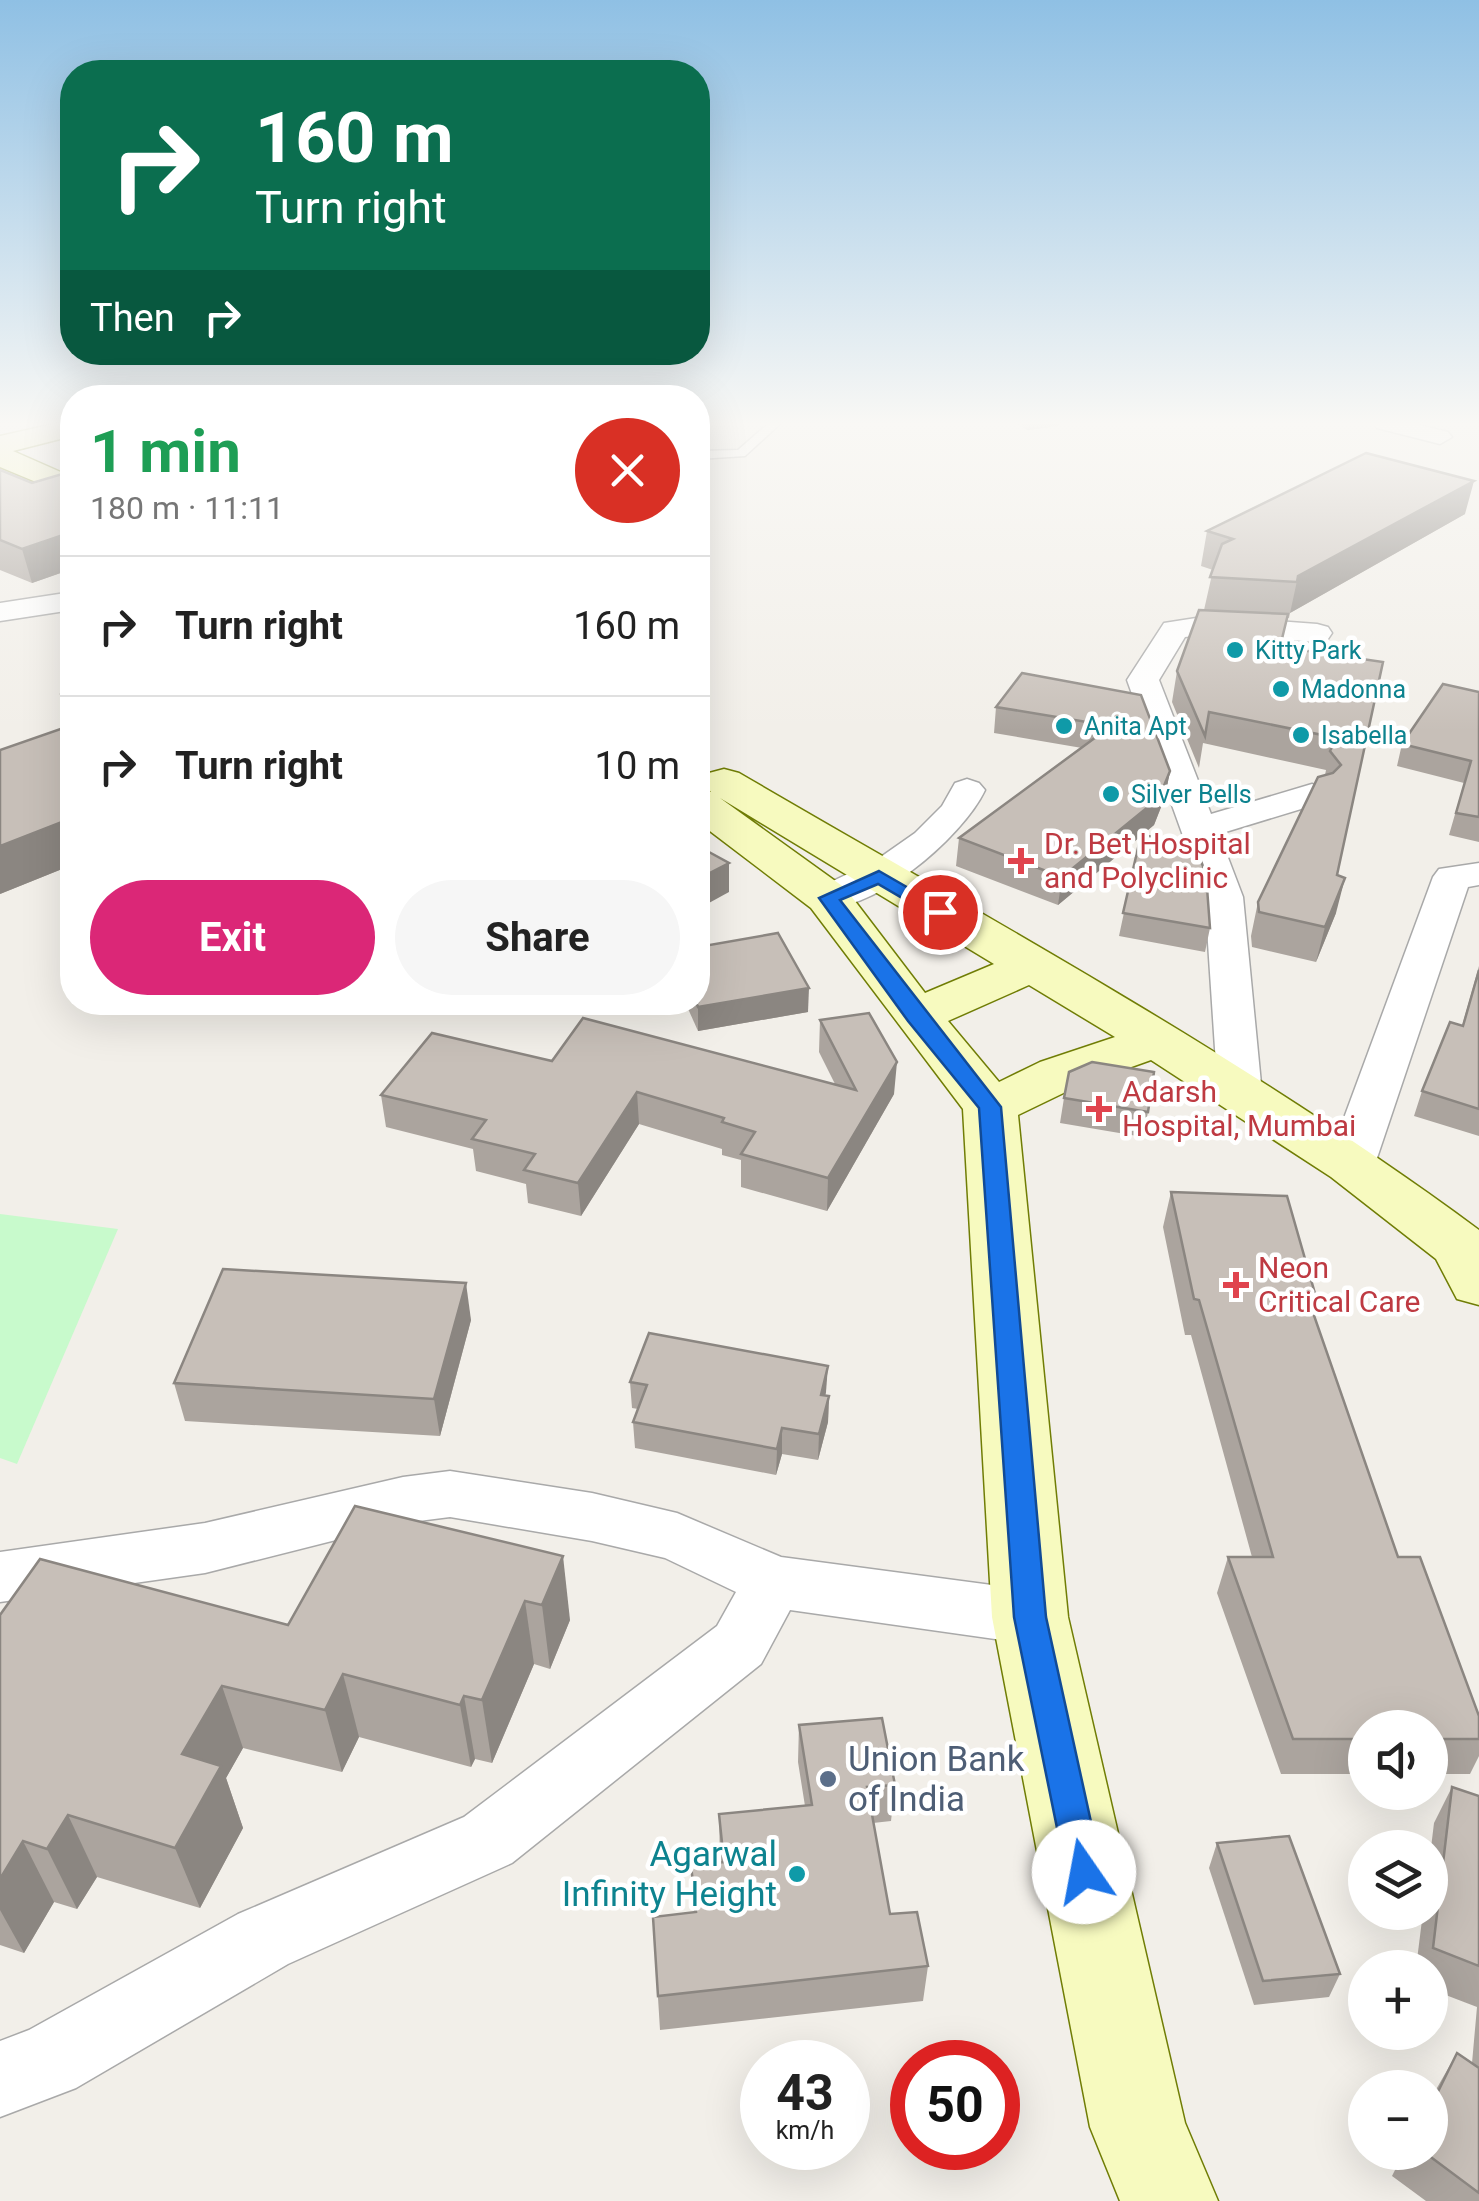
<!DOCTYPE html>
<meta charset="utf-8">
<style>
body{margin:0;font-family:Roboto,sans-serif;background:#f6f6f6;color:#222;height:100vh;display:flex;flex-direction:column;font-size:38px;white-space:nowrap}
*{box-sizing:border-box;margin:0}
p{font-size:32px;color:#767676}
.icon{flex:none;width:55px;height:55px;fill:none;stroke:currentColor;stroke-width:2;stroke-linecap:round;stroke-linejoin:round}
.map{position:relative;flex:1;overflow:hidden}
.side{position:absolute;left:60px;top:385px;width:650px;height:630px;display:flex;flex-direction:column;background:#fff;border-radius:40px;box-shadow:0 10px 40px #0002}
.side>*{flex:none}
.hud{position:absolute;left:60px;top:60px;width:650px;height:305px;border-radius:40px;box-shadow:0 10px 40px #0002;background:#0b6e4f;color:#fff;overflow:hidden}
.tools{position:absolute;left:1348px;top:1710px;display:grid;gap:20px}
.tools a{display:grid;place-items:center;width:100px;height:100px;border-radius:50%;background:#fff;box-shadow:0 10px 40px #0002;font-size:50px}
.speed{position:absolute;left:740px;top:2040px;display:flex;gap:20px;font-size:50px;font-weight:700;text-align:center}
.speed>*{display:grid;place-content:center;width:130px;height:130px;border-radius:50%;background:#fff;box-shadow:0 10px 40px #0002;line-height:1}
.speed small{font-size:25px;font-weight:400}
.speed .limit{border:15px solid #d22;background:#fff;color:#111}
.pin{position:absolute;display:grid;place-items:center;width:85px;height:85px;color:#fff;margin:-42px;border:5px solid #fff;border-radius:50%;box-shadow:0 2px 10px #0007}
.me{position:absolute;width:110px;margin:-55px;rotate:348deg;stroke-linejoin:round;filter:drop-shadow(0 0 8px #0008)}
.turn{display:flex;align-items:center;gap:35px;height:210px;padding:0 30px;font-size:45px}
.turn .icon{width:130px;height:130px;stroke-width:2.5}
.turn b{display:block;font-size:70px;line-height:85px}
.then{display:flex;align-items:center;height:95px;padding:0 30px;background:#0003;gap:20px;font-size:38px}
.round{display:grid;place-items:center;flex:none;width:105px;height:105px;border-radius:52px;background:#f6f6f6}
.head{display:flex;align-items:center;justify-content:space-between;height:170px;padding:0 30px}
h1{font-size:60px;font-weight:700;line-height:75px;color:#1e9e55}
.primary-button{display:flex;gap:20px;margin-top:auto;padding:20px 30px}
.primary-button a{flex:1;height:115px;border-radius:60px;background:#db2777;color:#fff;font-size:40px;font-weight:700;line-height:115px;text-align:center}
.primary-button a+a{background:#f6f6f6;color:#222}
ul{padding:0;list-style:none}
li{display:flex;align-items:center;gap:30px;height:140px;padding:0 30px;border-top:2px solid #e0e0e0}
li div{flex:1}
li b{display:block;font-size:38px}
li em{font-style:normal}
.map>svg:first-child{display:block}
.park{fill:#c8facc}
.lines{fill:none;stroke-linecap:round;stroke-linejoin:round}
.lane-casing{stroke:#a9a9a9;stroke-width:3}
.street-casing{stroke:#a9a9a9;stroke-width:3}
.secondary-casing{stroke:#707d05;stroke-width:3}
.lane{fill:#fff;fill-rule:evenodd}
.street{fill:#fff;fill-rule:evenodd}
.secondary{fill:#f7fabf;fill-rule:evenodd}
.wall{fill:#aba49e}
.shaded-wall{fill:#8b8681}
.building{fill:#c7bfb8;stroke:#8b8681;stroke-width:2.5}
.route{fill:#1a73e8;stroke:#114b97;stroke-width:2.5}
.culture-dot{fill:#0f9aa8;stroke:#fff;stroke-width:4}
.health-dot{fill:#e0444e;stroke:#fff;stroke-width:4}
.service-dot{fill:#5c6f8a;stroke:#fff;stroke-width:4}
.labels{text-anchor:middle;stroke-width:9;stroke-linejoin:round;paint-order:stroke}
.far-culture-label{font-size:25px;fill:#0d838f;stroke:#fff;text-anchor:start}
.health-label{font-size:30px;fill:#be3a42;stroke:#fff;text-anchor:start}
.near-service-label{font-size:35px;fill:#4e5e75;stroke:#fff;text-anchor:start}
.near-culture-label{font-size:35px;fill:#0d838f;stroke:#fff;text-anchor:end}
</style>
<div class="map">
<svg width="1479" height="2201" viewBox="0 0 1479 2201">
<rect width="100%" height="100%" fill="#f2efe9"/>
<path class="park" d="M0,1214L118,1229L17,1464L0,1458Z"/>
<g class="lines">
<defs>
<path id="lane" d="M769,423H781L745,456L698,459V451L738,450Z"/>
<g id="street">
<path d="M1373,423H1411L1448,432L1452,437L1440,444L1377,428Z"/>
<path d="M72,592V610L0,621V603Z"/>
<path d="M1209,616L1317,624L1328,627L1332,633L1328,639L1317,642L1209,634L1185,637L1159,680L1211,814L1312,784L1324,788L1330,795L1324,802L1219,834L1243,897L1262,1094L1256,1104L1240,1108L1224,1104L1218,1094L1205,897L1127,680L1164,623Z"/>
<path d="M967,779L979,783L985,790C963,837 868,920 814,906L809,898L814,890L875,861L915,833L942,806L955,783Z"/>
<path d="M1479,863V885L1468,887L1375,1164L1368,1175L1351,1179L1334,1175L1327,1164L1433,877L1439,869Z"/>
<path d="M450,1471L592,1493L677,1513L781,1557L1030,1590L1052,1598L1061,1617L1052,1636L1030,1644L790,1610L761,1664L512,1863L288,1964L76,2088L0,2117V2041L29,2030L238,1914L464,1817L717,1626L736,1592L665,1558L592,1541L450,1517L403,1523L205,1573L0,1602V1552L205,1523L403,1477Z"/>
</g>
<g id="secondary">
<path d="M58,423H72V436L13,451L72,477V497L0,467V436Z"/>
<path d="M724,769L739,773C989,919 1246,1058 1479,1230V1305L1457,1299L1436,1259L1331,1177L1151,1060L1078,1086L1018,1115L1068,1617L1185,2123L1218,2201H1120L1090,2127L992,1617L963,1109L811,908L698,822V789L711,792L703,782L709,773ZM720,798L994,964L925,993L845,888ZM1029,985L1115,1037L1040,1062L999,1082L948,1021Z"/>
</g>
</defs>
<use href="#lane" class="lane-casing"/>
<use href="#street" class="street-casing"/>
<use href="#secondary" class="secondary-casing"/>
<use href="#lane" class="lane"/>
<use href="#street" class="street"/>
<use href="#secondary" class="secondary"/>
</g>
<g class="wall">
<path d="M1016,423H1061L1058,426L1027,430Z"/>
<path d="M0,470L32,483L72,473V569L32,583L0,570Z"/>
<path d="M1465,514L1290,613L1289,618H1287L1281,647L1383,662L1337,875L1336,913L1316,962L1252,947L1251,936L1258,902L1325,775L1326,770L1203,743L1199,768L1172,702L1177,671L1204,610L1213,570L1201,566L1207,531Z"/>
<path d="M72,689V724L69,723L62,694Z"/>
<path d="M1479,692V842L1449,835L1464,783L1397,766L1402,744Z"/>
<path d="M1141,695L1170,771L1165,797L1154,825L1142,835L1210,928L1205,952L1119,936L1140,837L1058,905L956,866L959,838L1082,748L994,733L996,707Z"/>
<path d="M72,725V865L0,894Z"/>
<path d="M1479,966V1136L1414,1116L1422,1091L1462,1026Z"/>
<path d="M685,1002H698L808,1012L698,1031Z"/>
<path d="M820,1020L894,1094L827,1211L741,1187V1160L722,1155V1149L639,1124L581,1216L528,1203L526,1184L476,1171L473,1149L386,1127L381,1095L552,1061L835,1084L819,1052Z"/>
<path d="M1064,1098L1148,1112L1143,1137L1060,1123Z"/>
<path d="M1171,1192L1318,1304L1314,1316L1398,1557L1479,1716V1756L1470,1774H1430V1728H1365V1774H1281L1217,1593L1228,1557H1252L1191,1335H1185L1163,1227Z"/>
<path d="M471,1320L440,1436L185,1421L174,1383Z"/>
<path d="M630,1382L826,1392L825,1396H829L828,1422L818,1460L782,1454L776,1475L635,1448L633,1422L638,1409L632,1408Z"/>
<path d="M355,1506L570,1620L550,1669L534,1664L492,1763L475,1759L471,1767L359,1737L342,1772L243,1748L226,1778L243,1828L200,1908L97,1877L77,1909L54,1902L24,1953L0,1945V1615L288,1625Z"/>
<path d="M799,1725L895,1785L891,1821L873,1823L890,1914L928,1966L923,2001L660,2030L653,1917L694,1912L691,1865L720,1862L719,1814L805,1806L798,1762Z"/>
<path d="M1452,1787L1479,1796V2201H1426L1392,2176L1404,2152H1430V2100L1457,2053L1472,2063L1477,2007L1430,1989V1968H1416L1423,1912H1430V1856L1434,1823Z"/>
<path d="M1217,1843L1340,1974L1329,1997L1254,2005L1209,1868Z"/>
</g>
<g class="shaded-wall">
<path d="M1028,423H1061L1058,426L1027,430Z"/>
<path d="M1474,481L1465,514L1290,613L1289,618L1298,576Z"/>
<path d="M72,532V569L32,583L22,549Z"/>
<path d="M1170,771L1165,797L1154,825L1058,905L1062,877Z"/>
<path d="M62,822L72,860V865L0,894V846Z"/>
<path d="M729,863V892L698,909V879Z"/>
<path d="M1345,878L1336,913L1316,962L1325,927Z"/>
<path d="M809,988L808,1012L698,1031V1007Z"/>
<path d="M897,1062L894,1094L827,1211L828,1178Z"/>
<path d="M637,1092L639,1124L581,1216L578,1183Z"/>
<path d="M466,1283L471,1320L440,1436L434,1399Z"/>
<path d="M828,1366L826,1392L819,1421L821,1395Z"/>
<path d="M829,1396L828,1422L818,1460L819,1434Z"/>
<path d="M782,1428V1454L776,1475L777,1449Z"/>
<path d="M563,1556L570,1620L550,1669L542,1605Z"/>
<path d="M525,1601L534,1664L492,1763L482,1700Z"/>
<path d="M343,1674L359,1737L342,1772L325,1710Z"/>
<path d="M222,1686L243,1748L226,1778L243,1828L200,1908L175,1848L182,1754Z"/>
<path d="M464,1696L475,1759L471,1767L460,1705Z"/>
<path d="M68,1815L97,1877L77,1909L47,1849Z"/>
<path d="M23,1841L54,1902L24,1953L0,1910V1879Z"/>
</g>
<g class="building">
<path d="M1366,453L1474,481L1298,576L1297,582L1210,577L1222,544L1233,539L1207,531Z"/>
<path d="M0,470L32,483L69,472L72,473V532L22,549L0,540Z"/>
<path d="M1199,610L1288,614L1280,647L1383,662L1337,875L1345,878L1325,927L1259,912L1258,902L1318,777L1333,773L1341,765L1330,751L1337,738L1209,712L1205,736L1177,671Z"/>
<path d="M1022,673L1141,695L1170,771L1159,798L1062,877L959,838L1111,726L996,707Z"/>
<path d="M1443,684L1479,692V817L1456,813L1471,761L1402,744Z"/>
<path d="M72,689V699L62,694Z"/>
<path d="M72,725V830L62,822L0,846V750Z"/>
<path d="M1141,835L1194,843L1206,874L1210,928L1123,913Z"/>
<path d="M698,846L729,863L698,879Z"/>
<path d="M778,933L809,988L698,1007L696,1002H698V947Z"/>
<path d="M1479,970V1109L1422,1091L1450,1022L1463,1026Z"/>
<path d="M869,1013L897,1062L828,1178L741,1154L755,1132L722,1122L724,1118L637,1092L578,1183L524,1170L535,1154L472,1139L486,1120L381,1095L432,1033L552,1061L583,1018L856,1090L820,1020Z"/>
<path d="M1092,1062L1154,1072L1148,1112L1064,1098L1069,1072Z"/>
<path d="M1171,1192L1287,1196L1318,1304H1310L1398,1557H1420L1479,1716V1739H1430V1728H1365V1739H1293L1228,1557H1273L1199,1300L1194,1299Z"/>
<path d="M223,1269L466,1283L434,1399L174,1383Z"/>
<path d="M649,1333L828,1366L821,1395L829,1396L819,1434L782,1428L777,1449L633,1422L647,1385L630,1382Z"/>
<path d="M355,1506L563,1556L542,1605L525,1601L482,1700L464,1696L460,1705L343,1674L325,1710L222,1686L182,1754L221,1766L175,1848L68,1815L47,1849L23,1841L0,1879V1615L40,1559L288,1625Z"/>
<path d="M882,1718L895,1785L867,1787L890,1914L917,1912L928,1966L658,1996L653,1917L696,1912L691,1865L724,1862L719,1814L812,1805L799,1725Z"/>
<path d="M1452,1787L1479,1796V1966L1433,1948Z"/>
<path d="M1289,1836L1340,1974L1263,1981L1217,1843Z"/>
<path d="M1457,2053L1479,2068V2193L1424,2152H1430V2108Z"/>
</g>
<linearGradient id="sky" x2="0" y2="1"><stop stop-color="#8fc0e4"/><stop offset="0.58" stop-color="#f9f8f5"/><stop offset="1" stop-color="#f9f8f5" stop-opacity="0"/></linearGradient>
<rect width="1479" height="731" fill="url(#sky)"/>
<path class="route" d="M879,871L950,912L940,918L933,916L878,884L840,900L1001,1107L1046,1617L1102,1872L1096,1884L1084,1889L1072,1884L1066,1872L1014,1617L979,1108L908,1021L819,898Z"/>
<g class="culture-dot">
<circle cx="1235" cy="650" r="10"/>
<circle cx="1281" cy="689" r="10"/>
<circle cx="1064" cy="726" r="10"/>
<circle cx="1301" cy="735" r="10"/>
<circle cx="1111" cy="794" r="10"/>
<circle cx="797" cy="1874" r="10"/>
</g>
<g class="health-dot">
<path d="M1016 846h10v10h10v10h-10v10h-10v-10h-10v-10h10z"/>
<path d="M1094 1094h10v10h10v10h-10v10h-10v-10h-10v-10h10z"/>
<path d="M1231 1270h10v10h10v10h-10v10h-10v-10h-10v-10h10z"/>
</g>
<circle class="service-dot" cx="828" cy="1779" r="10"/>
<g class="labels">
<g class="far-culture-label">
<text x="1255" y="659">Kitty Park</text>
<text x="1301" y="698">Madonna</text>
<text x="1084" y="735">Anita Apt</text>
<text x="1321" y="744">Isabella</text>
<text x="1131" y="803">Silver Bells</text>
</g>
<g class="health-label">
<text x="1044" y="854">Dr. Bet Hospital<tspan x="1044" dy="34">and Polyclinic</tspan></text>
<text x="1122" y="1102">Adarsh<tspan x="1122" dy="34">Hospital, Mumbai</tspan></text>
<text x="1258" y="1278">Neon<tspan x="1258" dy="34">Critical Care</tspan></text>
</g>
<g class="near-service-label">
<text x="848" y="1771">Union Bank<tspan x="848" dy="40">of India</tspan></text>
</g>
<g class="near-culture-label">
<text x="777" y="1866">Agarwal<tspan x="777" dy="40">Infinity Height</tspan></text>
</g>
</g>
</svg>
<div class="tools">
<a><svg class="icon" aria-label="sound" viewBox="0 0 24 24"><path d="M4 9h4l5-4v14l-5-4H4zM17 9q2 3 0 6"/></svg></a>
<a><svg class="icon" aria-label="layers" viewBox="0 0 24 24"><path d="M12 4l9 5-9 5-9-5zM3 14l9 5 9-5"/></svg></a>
<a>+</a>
<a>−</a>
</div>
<div class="speed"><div>43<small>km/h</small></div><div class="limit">50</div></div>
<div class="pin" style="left:940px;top:912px;background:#d93025"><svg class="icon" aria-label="arrive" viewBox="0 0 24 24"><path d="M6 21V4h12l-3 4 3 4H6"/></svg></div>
<svg class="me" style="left:1084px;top:1872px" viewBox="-20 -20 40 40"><circle r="19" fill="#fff"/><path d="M0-13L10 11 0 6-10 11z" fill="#1a73e8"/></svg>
<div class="hud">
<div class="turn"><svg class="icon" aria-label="right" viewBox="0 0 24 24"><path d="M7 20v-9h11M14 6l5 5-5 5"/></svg><div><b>160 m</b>Turn right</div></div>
<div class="then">Then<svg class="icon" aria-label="right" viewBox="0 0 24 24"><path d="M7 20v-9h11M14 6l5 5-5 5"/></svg></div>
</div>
<section class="side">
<div class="head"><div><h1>1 min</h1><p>180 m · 11:11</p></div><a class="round" style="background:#d93025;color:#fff"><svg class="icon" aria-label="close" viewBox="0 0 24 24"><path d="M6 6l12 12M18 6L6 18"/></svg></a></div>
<ul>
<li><svg class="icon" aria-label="right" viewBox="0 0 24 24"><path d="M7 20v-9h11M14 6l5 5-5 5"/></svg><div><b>Turn right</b></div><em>160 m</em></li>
<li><svg class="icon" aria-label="right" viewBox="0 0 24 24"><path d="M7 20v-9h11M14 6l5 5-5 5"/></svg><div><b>Turn right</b></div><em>10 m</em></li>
</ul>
<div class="primary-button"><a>Exit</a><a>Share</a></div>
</section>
</div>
